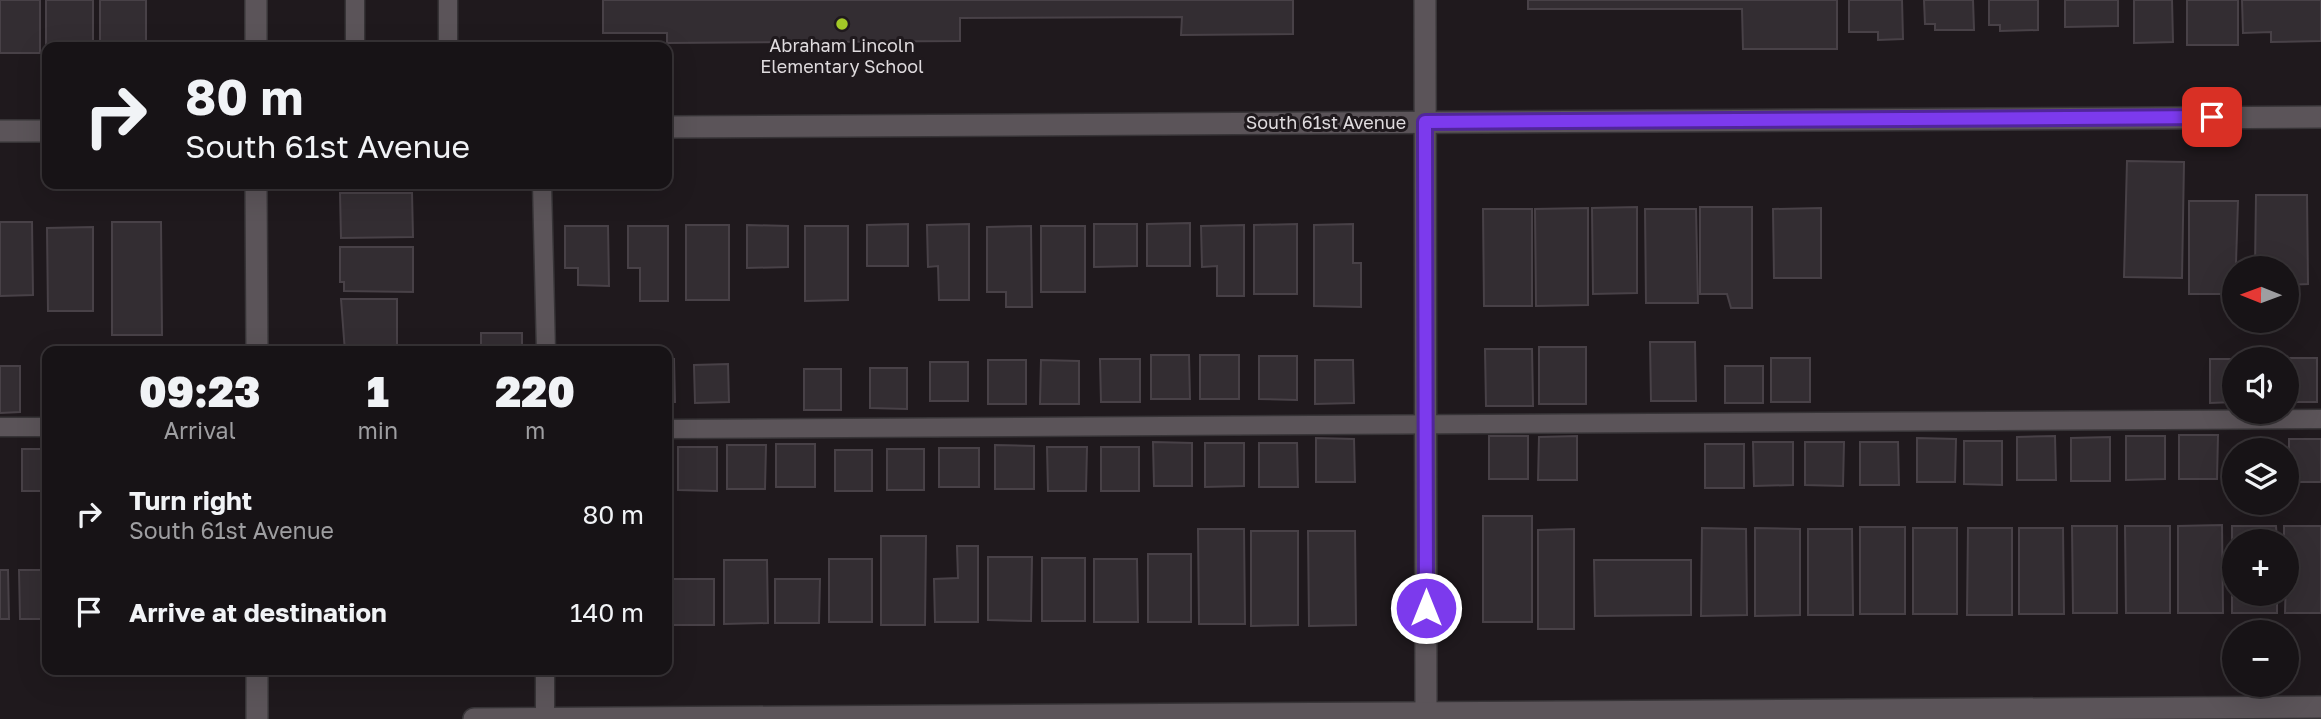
<!DOCTYPE html>
<meta charset="utf-8">
<style>
body{margin:0;font-family:"Golos Text",sans-serif;background:#201c1f;color:#f1f3f6;height:100vh;display:flex;flex-direction:column;font-size:26px;white-space:nowrap}
*{box-sizing:border-box;margin:0}
p{font-size:23px;color:#9e9ea1}
.icon{flex:none;width:38px;height:38px;fill:none;stroke:currentColor;stroke-width:2;stroke-linecap:round;stroke-linejoin:round}
.map{position:relative;flex:1;overflow:hidden}
.drawer{position:absolute;left:42px;top:346px;width:630px;height:329px;display:flex;flex-direction:column;background:#171316;border-radius:14px;box-shadow:0 7px 28px #0002,0 0 0 2px #363235}
.drawer>*{flex:none}
.top-card{position:absolute;left:42px;top:42px;width:630px;height:147px;border-radius:14px;box-shadow:0 7px 28px #0002,0 0 0 2px #363235;background:#171316;color:#f1f3f6;overflow:hidden}
.needle{width:46px;rotate:271deg}
.tools{position:absolute;left:2222px;top:256px;display:grid;gap:14px}
.tools a{display:grid;place-items:center;width:77px;height:77px;border-radius:50%;background:#171316;box-shadow:0 7px 28px #0002,0 0 0 2px #363235;font-size:35px}
.pin{position:absolute;display:grid;place-items:center;width:60px;height:60px;color:#fff;margin:-30px;border-radius:14px;box-shadow:0 4px 10px #0006}
.me{position:absolute;width:77px;margin:-38px;rotate:0deg;stroke-linejoin:round;filter:drop-shadow(0 0 5px #0008)}
.turn{display:flex;align-items:center;gap:24px;height:147px;padding:0 28px;font-size:32px}
.turn .icon{width:91px;height:91px;stroke-width:2.5}
.turn b{display:block;font-size:49px;line-height:60px}
.eta{display:flex;justify-content:space-evenly;align-items:center;height:119px;text-align:center}
.eta b{font-size:42px;font-weight:800;line-height:49px}
ul{padding:0;list-style:none}
li{display:flex;align-items:center;gap:21px;height:98px;padding:0 28px}
li div{flex:1}
li b{display:block;font-size:26px}
li em{font-style:normal}
.map>svg:first-child{display:block}
.building{fill:#332d32;stroke:#484147;stroke-width:2}
.lines{fill:none;stroke-linecap:round;stroke-linejoin:round}
.lane-casing{stroke:#373437;stroke-width:21}
.street-casing{stroke:#373437;stroke-width:24}
.lane{stroke:#5b5459;stroke-width:18}
.street{stroke:#5b5459;stroke-width:21}
.route-casing{stroke:#51269a;stroke-width:18}
.route{stroke:#7c3aed;stroke-width:12}
.poi-dot{fill:#a3c927;stroke:#1f191d;stroke-width:2.5}
.labels{text-anchor:middle;stroke-width:6;stroke-linejoin:round;paint-order:stroke}
.poi-label{font-size:18px;fill:#dfdbde;stroke:#1f191d}
.street-label{font-size:18px;fill:#dfdbde;stroke:#1f191d}
</style>
<div class="map">
<svg width="2321" height="719" viewBox="0 0 2321 719">
<rect width="100%" height="100%" fill="#1f191d"/>
<g class="building">
<rect x="0" y="0" width="40" height="53"/>
<path d="M46,0H93V47H47L46,53Z"/>
<rect x="100" y="0" width="46" height="47"/>
<path d="M603,0H1293V34L1181,35L1182,17L960,18V41L667,43V33H603Z"/>
<path d="M1528,0H1837V49H1743L1742,9H1528Z"/>
<path d="M1849,0H1902L1903,39L1878,40V32H1849Z"/>
<path d="M1924,0H1973L1974,30H1935V24H1925Z"/>
<path d="M1989,0H2038V30L2000,31V25H1989Z"/>
<path d="M2065,0H2118V26L2065,27Z"/>
<path d="M2134,0H2172L2173,42L2134,43Z"/>
<rect x="2187" y="0" width="51" height="45"/>
<path d="M2242,0H2321V41L2271,42V32L2243,33Z"/>
<path d="M2127,161L2184,162L2182,278L2124,277Z"/>
<path d="M340,193H412L413,237L341,238Z"/>
<path d="M2256,195H2307L2308,284L2287,285V268H2255Z"/>
<path d="M2189,201H2238L2235,294H2189Z"/>
<path d="M1637,207V293L1593,294L1592,208Z"/>
<path d="M1700,207H1752V308H1731L1727,294H1700Z"/>
<path d="M1588,208V305L1536,306L1535,209Z"/>
<path d="M1821,208V278H1774L1773,209Z"/>
<path d="M1483,209H1532V306H1484Z"/>
<path d="M1645,209H1696L1698,303H1646Z"/>
<path d="M0,222H32L33,295L0,296Z"/>
<path d="M112,222H161L162,335H112Z"/>
<path d="M1190,223V266H1147V224Z"/>
<path d="M908,224V266H867V225Z"/>
<path d="M969,224V300H939L938,266L928,267L927,225Z"/>
<path d="M1094,224H1137V266L1094,267Z"/>
<path d="M1297,224V294H1254V225Z"/>
<path d="M1353,224V263H1361V307L1314,306V225Z"/>
<rect x="686" y="225" width="43" height="75"/>
<path d="M747,225L788,226V267L747,268Z"/>
<path d="M1244,225V296H1217V266L1202,267L1201,226Z"/>
<path d="M565,226H608L609,286L578,285V268H565Z"/>
<path d="M628,226H668V301H640V268H628Z"/>
<path d="M805,226H848V300L805,301Z"/>
<path d="M1031,226L1032,307H1006V292H987V227Z"/>
<rect x="1041" y="226" width="44" height="66"/>
<path d="M93,227V311H48L47,228Z"/>
<path d="M340,247H413V292L344,291V282H340Z"/>
<path d="M341,299H397V352H345Z"/>
<rect x="481" y="333" width="41" height="19"/>
<path d="M1650,342H1695L1696,401H1651Z"/>
<rect x="1539" y="347" width="47" height="57"/>
<path d="M1485,349H1532L1533,406H1486Z"/>
<path d="M1151,355H1189L1190,399H1151Z"/>
<rect x="1200" y="355" width="39" height="44"/>
<path d="M1259,356H1297V400L1259,399Z"/>
<rect x="1771" y="358" width="39" height="44"/>
<path d="M2278,358H2317V402H2287V359Z"/>
<path d="M667,359H674L675,402H667Z"/>
<path d="M1100,359H1140V402H1101Z"/>
<path d="M2210,359H2235V402L2210,403Z"/>
<rect x="988" y="360" width="38" height="44"/>
<path d="M1041,360L1079,361V404H1040Z"/>
<path d="M1315,360H1353L1354,403L1315,404Z"/>
<rect x="930" y="362" width="38" height="39"/>
<path d="M728,364L729,402L695,403L694,365Z"/>
<path d="M0,366H20V412L0,413Z"/>
<rect x="1725" y="366" width="38" height="37"/>
<path d="M870,368H907V409L870,408Z"/>
<rect x="804" y="369" width="37" height="41"/>
<path d="M2179,435H2218L2217,479H2179Z"/>
<rect x="1489" y="436" width="39" height="43"/>
<path d="M1577,436V480H1538L1539,437Z"/>
<path d="M2055,436L2056,480H2017V437Z"/>
<path d="M2126,436H2165V479L2126,480Z"/>
<path d="M2110,437V481H2071V438Z"/>
<path d="M1316,438L1354,439L1355,482H1316Z"/>
<path d="M1917,438L1956,439L1955,482H1917Z"/>
<rect x="2289" y="439" width="32" height="43"/>
<path d="M1964,441H2002V485L1964,484Z"/>
<path d="M1153,442L1192,443V486H1154Z"/>
<path d="M1753,442H1793V485L1754,486Z"/>
<path d="M1805,442H1844L1843,486L1805,485Z"/>
<path d="M1860,442H1898L1899,485H1860Z"/>
<path d="M1205,443H1244V486L1205,487Z"/>
<path d="M1259,443H1297L1298,487H1259Z"/>
<rect x="776" y="444" width="39" height="43"/>
<rect x="1705" y="444" width="39" height="44"/>
<path d="M727,445H766L765,489H727Z"/>
<path d="M995,445L1034,446V489H995Z"/>
<path d="M678,447H717V491L678,490Z"/>
<path d="M1047,447H1087L1086,491H1048Z"/>
<rect x="1101" y="447" width="38" height="44"/>
<rect x="939" y="448" width="40" height="39"/>
<rect x="22" y="449" width="25" height="42"/>
<rect x="887" y="449" width="37" height="41"/>
<rect x="835" y="450" width="37" height="41"/>
<rect x="1483" y="516" width="49" height="106"/>
<path d="M2222,525L2223,613H2178V526Z"/>
<path d="M2072,526H2117V613H2073Z"/>
<path d="M2125,526H2170V613H2126Z"/>
<path d="M2232,526H2276L2277,541H2235V593H2277V613H2232Z"/>
<path d="M2284,526H2321V613H2285L2287,541H2284Z"/>
<rect x="1860" y="527" width="45" height="87"/>
<path d="M1702,528L1746,529L1747,615L1701,616Z"/>
<path d="M1755,528L1800,529V615L1755,616Z"/>
<rect x="1913" y="528" width="44" height="86"/>
<path d="M1968,528H2012V615H1967Z"/>
<path d="M2019,528H2063L2064,614H2019Z"/>
<path d="M1198,529H1244L1245,624H1199Z"/>
<path d="M1574,529V629H1538V530Z"/>
<path d="M1808,529H1852L1853,615H1808Z"/>
<path d="M1251,531H1298V625L1251,626Z"/>
<path d="M1308,531H1355L1356,625L1309,626Z"/>
<path d="M881,536H926L925,625H881Z"/>
<path d="M957,546H978V622H935L934,579L958,578Z"/>
<rect x="1148" y="554" width="43" height="68"/>
<path d="M988,557H1032L1031,621L988,620Z"/>
<rect x="1042" y="558" width="43" height="63"/>
<rect x="829" y="559" width="43" height="63"/>
<path d="M1094,559H1137L1138,622H1094Z"/>
<path d="M724,560H767L768,623L724,624Z"/>
<path d="M1594,560H1691V615L1595,616Z"/>
<path d="M0,570H8L9,619H0Z"/>
<path d="M19,570H47V619H20Z"/>
<path d="M671,579H714V625H670Z"/>
<path d="M775,579H820L819,623H775Z"/>
</g>
<g class="lines">
<defs>
<g id="lane">
<path d="M355,47V0"/>
<path d="M448,47V0"/>
<path d="M542,184L546,352"/>
<path d="M0,427H47"/>
<path d="M667,429L2321,419"/>
<path d="M545,719V670"/>
</g>
<g id="street">
<path d="M256,0V47"/>
<path d="M1425,0L1426,719"/>
<path d="M667,127L2321,117"/>
<path d="M0,131H47"/>
<path d="M256,184L257,352"/>
<path d="M257,670V719"/>
<path d="M474,719L2321,707"/>
</g>
</defs>
<use href="#lane" class="lane-casing"/>
<use href="#street" class="street-casing"/>
<use href="#lane" class="lane"/>
<use href="#street" class="street"/>
</g>
<g class="lines">
<defs>
<path id="route" d="M1426,608L1425,122L2212,117"/>
</defs>
<use href="#route" class="route-casing"/>
<use href="#route" class="route"/>
</g>
<circle class="poi-dot" cx="842" cy="24" r="7"/>
<g class="labels">
<g class="poi-label">
<text x="842" y="52">Abraham Lincoln<tspan x="842" dy="21">Elementary School</tspan></text>
</g>
<g class="street-label">
<text x="1326" y="129">South 61st Avenue</text>
</g>
</g>
</svg>
<div class="tools">
<a><svg class="needle" viewBox="-14 -14 28 28"><path d="M0-13l5 13h-10z" fill="#e53935"/><path d="M0 13l5-13h-10z" fill="#9e9ea1"/></svg></a>
<a><svg class="icon" aria-label="sound" viewBox="0 0 24 24"><path d="M4 9h4l5-4v14l-5-4H4zM17 9q2 3 0 6"/></svg></a>
<a><svg class="icon" aria-label="layers" viewBox="0 0 24 24"><path d="M12 4l9 5-9 5-9-5zM3 14l9 5 9-5"/></svg></a>
<a>+</a>
<a>−</a>
</div>
<div class="pin" style="left:2212px;top:117px;background:#d93025"><svg class="icon" aria-label="arrive" viewBox="0 0 24 24"><path d="M6 21V4h12l-3 4 3 4H6"/></svg></div>
<svg class="me" style="left:1426px;top:608px" viewBox="-20 -20 40 40"><circle r="17" fill="#7c3aed" stroke="#fff" stroke-width="3"/><path d="M0-11L8 9 0 5-8 9z" fill="#fff"/></svg>
<div class="top-card">
<div class="turn"><svg class="icon" aria-label="right" viewBox="0 0 24 24"><path d="M7 20v-9h11M14 6l5 5-5 5"/></svg><div><b>80 m</b>South 61st Avenue</div></div>
</div>
<section class="drawer">
<div class="eta">
<div><b>09:23</b><p>Arrival</p></div>
<div><b>1</b><p>min</p></div>
<div><b>220</b><p>m</p></div>
</div>
<ul>
<li><svg class="icon" aria-label="right" viewBox="0 0 24 24"><path d="M7 20v-9h11M14 6l5 5-5 5"/></svg><div><b>Turn right</b><p>South 61st Avenue</p></div><em>80 m</em></li>
<li><svg class="icon" aria-label="arrive" viewBox="0 0 24 24"><path d="M6 21V4h12l-3 4 3 4H6"/></svg><div><b>Arrive at destination</b></div><em>140 m</em></li>
</ul>
</section>
</div>
